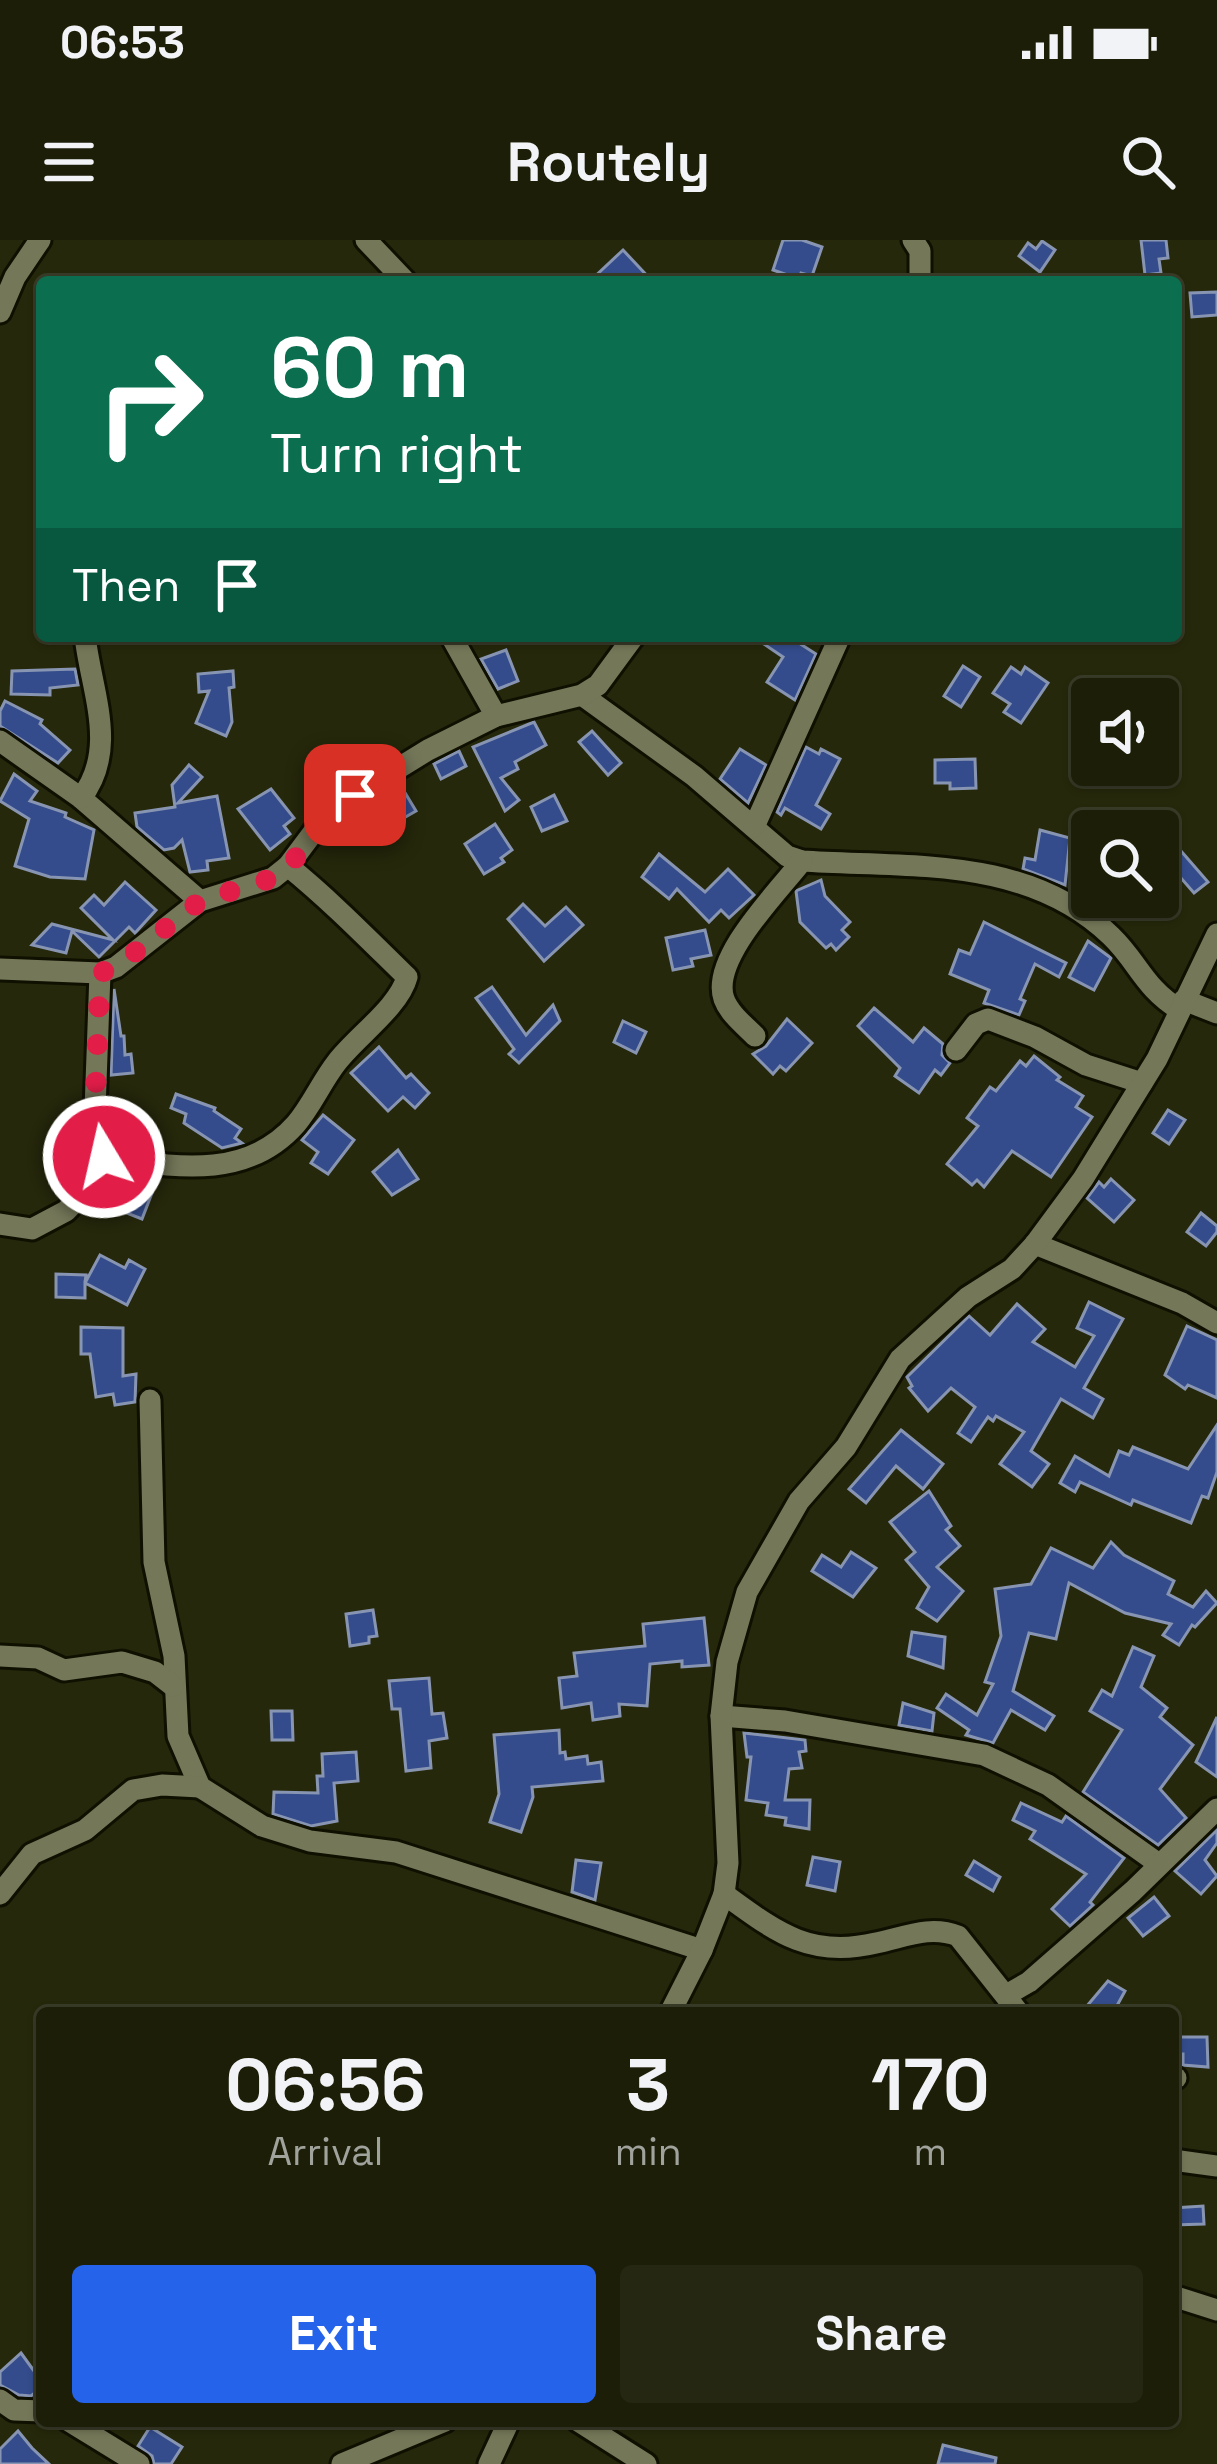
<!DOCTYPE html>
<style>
body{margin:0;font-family:"Space Grotesk",sans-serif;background:#252712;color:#f1f3f6;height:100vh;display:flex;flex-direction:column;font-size:45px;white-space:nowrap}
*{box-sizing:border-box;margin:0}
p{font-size:39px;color:#a0a29c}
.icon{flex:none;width:66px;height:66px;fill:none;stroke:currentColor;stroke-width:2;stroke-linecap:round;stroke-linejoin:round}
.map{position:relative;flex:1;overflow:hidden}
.side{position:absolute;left:36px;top:1767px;width:1143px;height:420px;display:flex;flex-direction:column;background:#1c1e08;border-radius:12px;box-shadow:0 3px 9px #0004,0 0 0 3px #3a3c29}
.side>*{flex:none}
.banner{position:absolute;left:36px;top:36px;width:1146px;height:366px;border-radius:12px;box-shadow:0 3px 9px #0004,0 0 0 3px #3a3c29;background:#0b6e4f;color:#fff;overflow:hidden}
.tools{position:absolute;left:1071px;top:438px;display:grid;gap:24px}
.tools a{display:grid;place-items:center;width:108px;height:108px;border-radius:12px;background:#1c1e08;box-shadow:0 3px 9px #0004,0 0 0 3px #3a3c29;font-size:60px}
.pin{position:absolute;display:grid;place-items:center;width:102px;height:102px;color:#fff;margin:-51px;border-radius:24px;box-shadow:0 6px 18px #0006}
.me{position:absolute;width:132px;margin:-66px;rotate:351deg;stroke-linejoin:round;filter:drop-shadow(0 0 9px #0008)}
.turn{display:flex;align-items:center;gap:42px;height:252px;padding:0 36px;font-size:54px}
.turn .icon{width:156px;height:156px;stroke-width:2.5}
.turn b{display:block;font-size:84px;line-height:102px}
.then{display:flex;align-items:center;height:114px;padding:0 36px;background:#0003;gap:24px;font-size:45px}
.eta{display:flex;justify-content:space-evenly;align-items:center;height:204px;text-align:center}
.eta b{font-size:72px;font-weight:700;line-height:84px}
.primary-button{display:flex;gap:24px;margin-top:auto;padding:24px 36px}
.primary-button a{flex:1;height:138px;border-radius:12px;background:#2563eb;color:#fff;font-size:48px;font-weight:700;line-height:138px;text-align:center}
.primary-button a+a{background:#252712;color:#f1f3f6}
.status{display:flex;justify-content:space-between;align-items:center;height:84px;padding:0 60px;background:#1c1e08;direction:ltr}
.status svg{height:33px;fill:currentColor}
header{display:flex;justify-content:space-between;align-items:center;height:156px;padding:0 36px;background:#1c1e08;font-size:54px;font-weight:700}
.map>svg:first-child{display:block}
.building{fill:#344c8c;stroke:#8895b2;stroke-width:3}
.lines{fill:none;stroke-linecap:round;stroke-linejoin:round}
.minor-casing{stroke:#0f1000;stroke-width:27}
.minor{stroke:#747758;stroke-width:21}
.route{stroke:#e11d48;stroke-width:21;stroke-dasharray:0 37.8}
</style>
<div class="status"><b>06:53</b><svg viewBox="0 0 49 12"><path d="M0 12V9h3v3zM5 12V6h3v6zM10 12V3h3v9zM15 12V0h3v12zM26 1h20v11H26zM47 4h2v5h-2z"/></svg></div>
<header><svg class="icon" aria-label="menu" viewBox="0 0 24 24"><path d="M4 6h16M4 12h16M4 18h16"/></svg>Routely<svg class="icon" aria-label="search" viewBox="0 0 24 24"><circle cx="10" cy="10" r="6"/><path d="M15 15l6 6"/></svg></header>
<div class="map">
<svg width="1217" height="2224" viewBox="0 0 1217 2224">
<rect width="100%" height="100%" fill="#26280b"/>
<g class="building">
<path d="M783,0H802L822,7L812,36L801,33L799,39L773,30Z"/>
<path d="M1141,0H1166L1168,18L1159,19L1161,33L1145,35Z"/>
<path d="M1042,1L1055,10L1040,32L1019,16L1028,3L1036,9Z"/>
<path d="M623,10L653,42H589Z"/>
<path d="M1217,52V75L1192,77L1190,53Z"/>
<path d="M752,396H788L816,414L795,460L767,442L783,417Z"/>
<path d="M506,410L518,441L498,449L481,419Z"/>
<path d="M963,426L980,437L961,467L944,456Z"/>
<path d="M1011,427L1021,434L1025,427L1048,443L1021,483L1004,472L1010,464L993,453Z"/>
<path d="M75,429L78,445L50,448V455L11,454L12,431Z"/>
<path d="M233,431L234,447L229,448L232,482L226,496L196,483L209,451L199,452L198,434Z"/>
<path d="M5,461L42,480L40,484L70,510L58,523L0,486V471Z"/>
<path d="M534,482L546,505L515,522L518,529L501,538L519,560L505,571L473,507Z"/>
<path d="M592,491L621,523L608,535L579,502Z"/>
<path d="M806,507L819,514L821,509L840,519L816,565L830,574L821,589L785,568L781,575L777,572Z"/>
<path d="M740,509L766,525L748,563L720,539Z"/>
<path d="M459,511L466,526L441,539L434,524Z"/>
<path d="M975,519L976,548L950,549V543H935V520Z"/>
<path d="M189,525L202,537L178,563L217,556L229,618L207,621L208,630L190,632L182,600L174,608L164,610L137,587L135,573L175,567L172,545Z"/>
<path d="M14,534L37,551L30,561L66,573L65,577L94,590L85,639L50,637L15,626L29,579L0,561Z"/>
<path d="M401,546L416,571L402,579L388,555Z"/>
<path d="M271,549L294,578L284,586L290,594L270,610L238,569Z"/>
<path d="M554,555L567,581L542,591L531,567Z"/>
<path d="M495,584L512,610L501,618L504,622L484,634L465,604Z"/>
<path d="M1040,590L1070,598L1065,645L1023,629L1025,618L1035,620Z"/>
<path d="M1181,611L1208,642L1194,653L1167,622Z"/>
<path d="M659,614L705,652L728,629L754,655L729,678L721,670L709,682L677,649L669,659L642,637Z"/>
<path d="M821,640L825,656L850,682L842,690L849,697L836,710L831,704L826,708L800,682L796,651Z"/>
<path d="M125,642L156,670L135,693L129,687L99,717L72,691L66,713L32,705L52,684L113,700L81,668L94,655L104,665Z"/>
<path d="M523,664L545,686L566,667L583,685L544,721L508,679Z"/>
<path d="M984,682L1066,723L1059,737L1035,724L1020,759L1025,761L1019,775L984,763L989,750L950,734L959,710L970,714Z"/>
<path d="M705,690L711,715L691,719L693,726L673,730L666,698Z"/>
<path d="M1088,701L1111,718L1094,750L1069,737Z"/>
<path d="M492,747L526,795L553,765L560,781L519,823L509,814L514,809L476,758Z"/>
<path d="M114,749L121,796H124L125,815L131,814L133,833L111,835Z"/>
<path d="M874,768L913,802L924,788L943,804L942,815L950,823L941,835L935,830L919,853L895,836L900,828L858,786Z"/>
<path d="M787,779L812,803L786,831L780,826L773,834L753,814L766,806Z"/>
<path d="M623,781L646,792L636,813L614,802Z"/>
<path d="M379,807L406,838L411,834L429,853L415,868L403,857L388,871L351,833Z"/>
<path d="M1034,816L1060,837L1057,840L1083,856L1076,867L1092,877L1051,937L1012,911L984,947L977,940L972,945L947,924L978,886L967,878L990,847L996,851L1020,821L1026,826Z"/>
<path d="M176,854L215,868L214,871L241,889L235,898L242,903L222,908L184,883L186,874L171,868Z"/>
<path d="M1168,870L1185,880L1169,904L1153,893Z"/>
<path d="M323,875L354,900L328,934L311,923L318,912L302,900Z"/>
<path d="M398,910L418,939L392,955L373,932Z"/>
<path d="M1111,939L1134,960L1114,982L1087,958L1099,942L1104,947Z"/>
<path d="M132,945L152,953L142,979L111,967L118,947L129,952Z"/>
<path d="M1201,973L1217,986V992L1206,1006L1187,992Z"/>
<path d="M100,1015L125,1028L129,1020L145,1029L127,1065L85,1043V1058L56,1057V1034L86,1035L85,1043Z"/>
<path d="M1089,1062L1123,1079L1084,1148L1103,1159L1093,1178L1061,1159L1031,1211L1049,1224L1032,1247L1000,1224L1024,1192L996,1176L993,1181L988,1177L971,1202L958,1193L975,1167L951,1148L928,1171L909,1148L912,1146L907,1137L969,1076L990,1095L1017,1064L1045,1089L1033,1102L1075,1127L1094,1096L1077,1088Z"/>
<path d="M1187,1086L1217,1100V1158L1188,1145L1185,1149L1165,1135Z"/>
<path d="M81,1087L123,1088V1136L136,1134L135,1162L115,1165L113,1154L96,1157L90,1114H81Z"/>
<path d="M1217,1185V1232L1208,1258L1202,1256L1191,1283L1133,1260L1131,1265L1080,1242L1075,1252L1060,1243L1075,1216L1109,1236L1119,1211L1129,1215L1133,1207L1188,1229Z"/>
<path d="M901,1190L943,1224L923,1249L896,1226L866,1263L849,1249Z"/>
<path d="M929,1251L951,1286L946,1290L960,1306L937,1327L963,1351L937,1381L917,1368L929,1347L906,1320L915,1312L890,1282Z"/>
<path d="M1111,1302L1124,1315L1174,1341L1168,1354L1193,1367L1206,1351L1217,1363L1195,1387L1192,1385L1179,1405L1163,1395L1171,1384L1125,1373L1069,1343L1056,1399L1029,1393L1013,1451L1054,1476L1045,1490L1011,1470L993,1503L966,1495L969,1490L937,1468L946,1454L977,1475L993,1444L985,1442L1001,1396L995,1349L1031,1344L1051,1308L1093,1328Z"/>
<path d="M851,1312L876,1328L853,1357L812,1331L822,1315L841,1327Z"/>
<path d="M373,1370L377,1396L369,1397V1403L350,1406L346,1374Z"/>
<path d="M704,1378L709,1425L682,1427V1421L650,1424L647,1466L619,1464L620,1476L593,1480L591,1463L562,1468L559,1438L577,1436L574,1413L645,1406L643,1384Z"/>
<path d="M912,1392L945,1397L943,1428L908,1416Z"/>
<path d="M1133,1407L1154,1416L1141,1447L1167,1468L1160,1477L1193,1505L1160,1549L1186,1578L1158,1605L1083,1552L1122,1490L1090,1471L1102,1450L1112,1456Z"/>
<path d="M429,1438L432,1474L443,1473L447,1498L429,1501L431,1528L406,1531L400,1469H392L389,1441Z"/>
<path d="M903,1463L934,1473L932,1491L899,1485Z"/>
<path d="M271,1471H292L293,1500H272Z"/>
<path d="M1217,1477V1537L1196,1522Z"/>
<path d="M559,1490L560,1513L565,1512L566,1519L587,1516L588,1524L601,1522L603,1541L532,1547L533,1557L521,1592L490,1582L499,1554L494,1495Z"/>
<path d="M744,1493L805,1500L806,1511L799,1512L802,1528L789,1529L785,1560H810L809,1589L785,1585L786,1578L766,1575L768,1563L746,1560L751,1517H747Z"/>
<path d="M356,1512L358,1541L334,1543L337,1581L311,1586L273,1574L274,1552L318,1553L317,1536H323L322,1514Z"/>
<path d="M1021,1563L1062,1582L1066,1576L1124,1618L1090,1662L1093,1665L1070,1686L1052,1669L1086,1634L1030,1599L1035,1591L1013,1580Z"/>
<path d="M1217,1590V1603L1205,1620L1217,1636L1201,1654L1175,1631Z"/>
<path d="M813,1617L840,1622L835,1651L807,1645Z"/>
<path d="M576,1620L601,1623L595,1660L572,1652Z"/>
<path d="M974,1621L1000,1637L993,1651L966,1635Z"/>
<path d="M1154,1657L1169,1676L1143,1696L1128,1678Z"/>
<path d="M1108,1741L1125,1751L1113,1773H1081Z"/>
<path d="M1173,1797H1207L1208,1827L1183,1825V1814H1173Z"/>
<path d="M1203,1966L1204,1984L1173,1985V1968Z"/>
<path d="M21,2113L42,2142V2147L31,2156L19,2155L0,2145V2132Z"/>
<path d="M150,2187L182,2207L171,2224H154L152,2216L138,2206Z"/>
<path d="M18,2191L32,2208L49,2224H0V2209Z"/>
<path d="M943,2205L996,2218L995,2224H938Z"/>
</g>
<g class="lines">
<defs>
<g id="minor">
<path d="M366,0L406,42"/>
<path d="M913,0L920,11V42"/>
<path d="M0,72L15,37L40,0"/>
<path d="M451,396L496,476"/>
<path d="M582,455L694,536L787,616L802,621C908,628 1027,615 1111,696C1139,723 1143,747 1180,770"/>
<path d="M0,501L81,558L200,661"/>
<path d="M81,558C119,509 91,451 85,396"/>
<path d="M754,587L840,396"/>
<path d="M0,729L100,733L116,727L200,661L273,638L288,626L315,590L355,555L428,510L496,476L582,455L598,445L634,396"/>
<path d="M1184,760L1217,773"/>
<path d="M755,796C744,785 729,773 724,759C710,719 778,652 802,621"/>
<path d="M956,810L976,784L988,779L1035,797L1086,825L1142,843"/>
<path d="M104,917C171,926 245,942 296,884C312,865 322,841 337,822C357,796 399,767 407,737C368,699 331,661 288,626"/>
<path d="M0,984L32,989L66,971L92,944L104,917L95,870L100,733"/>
<path d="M1035,1004L1182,1063L1217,1083"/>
<path d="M150,1160L154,1322L174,1416L178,1496L200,1547L262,1586L310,1601L396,1612L702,1710"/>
<path d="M0,1416L38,1418L64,1430L122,1422L155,1432L173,1446"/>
<path d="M721,1476L785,1481L984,1515L1048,1545L1159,1624"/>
<path d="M0,1654L32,1614L85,1590L133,1550L162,1545L200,1547"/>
<path d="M724,1654C775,1691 809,1719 876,1703C905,1697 930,1685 958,1696L1019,1773"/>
<path d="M1008,1754L1029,1742L1133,1651L1217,1569"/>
<path d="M670,1773L702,1710L724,1654L728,1623L721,1476L727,1422L747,1352L799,1261L846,1207L900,1119L968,1057L1012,1029L1035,1004L1083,939L1157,819L1217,694"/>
<path d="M1173,1838H1176"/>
<path d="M1173,1920L1217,1926"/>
<path d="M1173,2056L1217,2070"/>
<path d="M0,2160L14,2170L42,2171"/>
<path d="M69,2181L139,2224"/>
<path d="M578,2181L646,2224"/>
<path d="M342,2224L445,2181"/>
<path d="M489,2224L509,2181"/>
</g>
</defs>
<use href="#minor" class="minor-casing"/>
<use href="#minor" class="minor"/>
</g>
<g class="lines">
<path class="route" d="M104,917L95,871L100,733L116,727L200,661L273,638L300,614L315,590L355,555"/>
</g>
</svg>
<div class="tools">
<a><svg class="icon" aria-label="sound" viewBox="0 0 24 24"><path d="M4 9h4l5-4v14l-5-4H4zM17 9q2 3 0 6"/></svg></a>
<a><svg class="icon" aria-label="search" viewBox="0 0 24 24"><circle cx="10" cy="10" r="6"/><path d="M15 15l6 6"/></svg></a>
</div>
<div class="pin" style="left:355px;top:555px;background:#d93025"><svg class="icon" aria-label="arrive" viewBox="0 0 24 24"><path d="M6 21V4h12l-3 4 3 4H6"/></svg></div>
<svg class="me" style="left:104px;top:917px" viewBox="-20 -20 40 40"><circle r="17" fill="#e11d48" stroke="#fff" stroke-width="3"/><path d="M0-11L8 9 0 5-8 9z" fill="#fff"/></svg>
<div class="banner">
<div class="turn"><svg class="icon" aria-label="right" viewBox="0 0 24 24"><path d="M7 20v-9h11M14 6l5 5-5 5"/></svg><div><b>60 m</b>Turn right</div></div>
<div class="then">Then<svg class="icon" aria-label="arrive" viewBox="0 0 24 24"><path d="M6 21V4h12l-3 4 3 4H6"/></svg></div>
</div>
<section class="side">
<div class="eta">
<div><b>06:56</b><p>Arrival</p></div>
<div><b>3</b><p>min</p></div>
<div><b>170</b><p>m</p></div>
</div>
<div class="primary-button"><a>Exit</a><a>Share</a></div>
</section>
</div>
